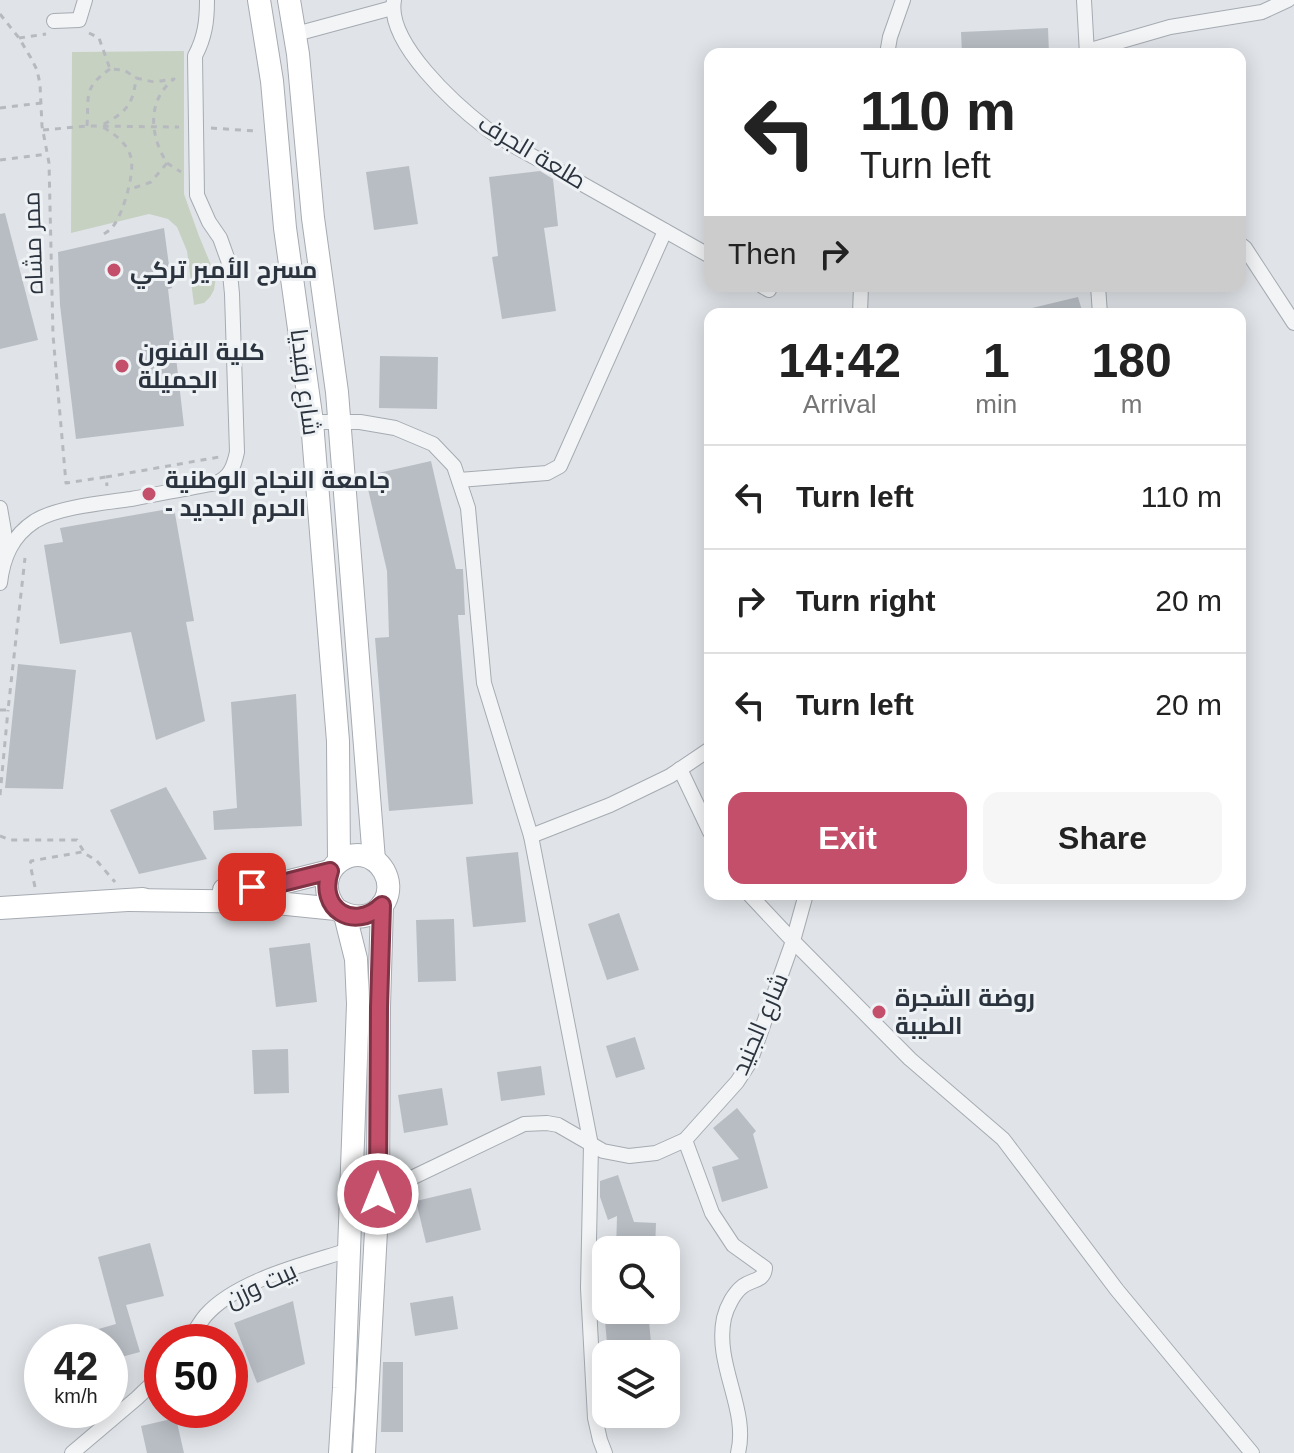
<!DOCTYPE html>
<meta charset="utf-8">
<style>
body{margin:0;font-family:Arial,Cairo,sans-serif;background:#f6f6f6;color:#222;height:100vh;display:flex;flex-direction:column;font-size:30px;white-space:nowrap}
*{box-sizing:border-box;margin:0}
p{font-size:26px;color:#767676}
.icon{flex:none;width:44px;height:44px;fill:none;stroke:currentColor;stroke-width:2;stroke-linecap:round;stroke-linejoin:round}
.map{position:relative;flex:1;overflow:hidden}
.panel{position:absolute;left:704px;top:308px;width:542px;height:592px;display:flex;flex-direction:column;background:#fff;border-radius:16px;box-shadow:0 4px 20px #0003}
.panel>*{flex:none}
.hud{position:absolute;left:704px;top:48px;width:542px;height:244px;border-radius:16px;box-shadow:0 4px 20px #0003;background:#fff;color:#222;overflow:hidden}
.fabs{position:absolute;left:592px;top:1236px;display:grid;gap:16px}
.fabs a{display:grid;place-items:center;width:88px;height:88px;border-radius:16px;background:#fff;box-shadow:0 4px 20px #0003;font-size:40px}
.speed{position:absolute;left:24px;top:1324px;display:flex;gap:16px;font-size:40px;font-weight:700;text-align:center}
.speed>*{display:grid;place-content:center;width:104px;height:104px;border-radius:50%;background:#fff;box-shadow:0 4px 20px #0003;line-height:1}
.speed small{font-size:20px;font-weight:400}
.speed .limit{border:12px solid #d22;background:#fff;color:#111}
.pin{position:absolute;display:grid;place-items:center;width:68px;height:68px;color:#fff;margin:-34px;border-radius:16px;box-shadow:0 4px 12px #0006}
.me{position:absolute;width:88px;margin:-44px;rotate:0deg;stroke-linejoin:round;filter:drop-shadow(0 0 6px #0008)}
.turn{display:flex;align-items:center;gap:28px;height:168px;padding:0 24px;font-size:36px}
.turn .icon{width:104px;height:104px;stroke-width:2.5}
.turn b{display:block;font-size:56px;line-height:68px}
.then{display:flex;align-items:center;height:76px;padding:0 24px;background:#0003;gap:16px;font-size:30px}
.eta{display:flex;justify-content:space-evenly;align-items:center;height:136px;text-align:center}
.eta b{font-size:48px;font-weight:700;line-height:56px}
.cta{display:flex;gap:16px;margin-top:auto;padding:16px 24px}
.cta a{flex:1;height:92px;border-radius:16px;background:#c34f6a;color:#fff;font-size:32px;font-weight:700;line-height:92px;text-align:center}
.cta a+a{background:#f6f6f6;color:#222}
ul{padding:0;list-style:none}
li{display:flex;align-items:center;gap:24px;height:104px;padding:0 24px;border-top:2px solid #e0e0e0}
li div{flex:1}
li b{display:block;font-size:30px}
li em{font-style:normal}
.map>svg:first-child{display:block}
.green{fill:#c7d1c2}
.building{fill:#b8bdc4}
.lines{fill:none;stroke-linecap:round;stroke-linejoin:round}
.street-casing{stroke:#a6abb2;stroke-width:16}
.secondary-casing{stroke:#a6abb2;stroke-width:24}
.path{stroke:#b6babf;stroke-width:3;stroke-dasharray:6 6;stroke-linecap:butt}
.street{stroke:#f2f4f6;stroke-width:14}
.secondary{stroke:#fff;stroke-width:22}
.route-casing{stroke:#7f3345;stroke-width:20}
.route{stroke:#c34f6a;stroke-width:14}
.poi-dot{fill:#c34f6a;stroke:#eff2f5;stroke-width:3}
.labels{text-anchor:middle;stroke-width:6;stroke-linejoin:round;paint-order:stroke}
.street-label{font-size:24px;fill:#2a333e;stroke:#eff2f5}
.poi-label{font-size:24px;font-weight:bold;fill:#2a333e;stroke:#eff2f5;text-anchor:start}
</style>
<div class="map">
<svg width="1294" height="1453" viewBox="0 0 1294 1453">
<rect width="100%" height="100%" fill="#e0e4e8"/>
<path class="green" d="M184,51V194L199,236L216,277L214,290L210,297L204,303L194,305L187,251L177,227L168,219L149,214L71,233L72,52Z"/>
<g class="building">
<path d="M1048,28L1049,54H962L961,32Z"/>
<path d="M409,166L418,224L374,230L366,172Z"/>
<path d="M540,171L553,179L558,226L544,228L556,311L502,319L492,257L498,256L489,177Z"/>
<path d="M5,213L38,340L0,349V214Z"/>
<path d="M164,228L172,288L168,289L184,426L76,439L60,305L58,252Z"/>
<path d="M1078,297L1083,314H1033L1032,308Z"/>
<path d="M380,356L438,357L437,409L379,408Z"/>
<path d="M431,461L456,569H463L465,615H458L473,804L389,811L375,638L389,637L387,571L365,476Z"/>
<path d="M174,508L194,621L186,622L205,721L156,740L131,632L60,644L44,545L63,542L60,528Z"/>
<path d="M18,664L76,670L63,789L5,788Z"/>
<path d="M296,694L302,826L214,830L213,811L237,808L231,702Z"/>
<path d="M166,787L207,859L139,874L110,810Z"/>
<path d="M518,852L526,922L473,927L466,857Z"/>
<path d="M619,913L639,970L607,980L588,924Z"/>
<path d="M454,919L456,981L418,982L416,920Z"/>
<path d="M310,943L317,1002L276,1007L269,948Z"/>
<path d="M635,1037L645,1069L616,1078L606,1046Z"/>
<path d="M288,1049L289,1093L254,1094L252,1050Z"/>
<path d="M541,1066L545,1095L501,1101L497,1072Z"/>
<path d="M442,1088L448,1125L404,1133L398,1095Z"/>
<path d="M737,1108L756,1131L753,1134L768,1188L722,1202L712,1167L739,1159L713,1128Z"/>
<path d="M618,1175L634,1222L656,1223L655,1250H616L617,1216L608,1220L600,1197V1181Z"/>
<path d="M471,1188L481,1230L426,1243L416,1201Z"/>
<path d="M150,1243L164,1296L126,1305L140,1352L110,1360V1342H68L67,1338L116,1324L98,1257Z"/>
<path d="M453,1296L458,1329L415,1336L410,1303Z"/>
<path d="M293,1301L305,1364L257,1383L234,1323Z"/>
<path d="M604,1310H648L652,1354H608Z"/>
<path d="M383,1362H403V1432H381Z"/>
<path d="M176,1418L184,1453H147L141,1426Z"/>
</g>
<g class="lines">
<defs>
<g id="street">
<path d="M394,0C386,43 456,105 487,129C510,145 537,158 561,172C611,200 660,228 710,256"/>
<path d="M1084,0L1087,54"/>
<path d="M54,21L79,20L85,0"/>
<path d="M296,34L392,8"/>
<path d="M1087,51L1170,27L1262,12L1288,0"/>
<path d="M887,54L890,37L903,0"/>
<path d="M1240,244L1245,248L1294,323"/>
<path d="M762,286L769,290"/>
<path d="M1098,286L1100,314"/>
<path d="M860,314L861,286"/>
<path d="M312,422H360L395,428L433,444L454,466L468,508L484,683L531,836L591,1145L588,1288L595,1418L600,1440L605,1453"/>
<path d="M459,480L547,473L560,466L665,231"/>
<path d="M0,508L4,531L5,552"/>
<path d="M0,583C3,557 12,536 35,521C58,507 103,503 131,499C159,494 187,488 216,483C230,478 234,466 237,452L232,294L229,263L220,238L209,222L197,195L195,56C205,37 207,21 207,0"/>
<path d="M680,769L710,832"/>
<path d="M531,836L610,805L670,776L710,749"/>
<path d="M749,894L793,941L910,1059L1003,1139L1117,1290L1252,1453"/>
<path d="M685,1140L712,1213L733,1245L765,1268C764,1281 753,1279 743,1286C734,1293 727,1306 724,1318C714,1365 749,1409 738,1453"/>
<path d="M378,1194L524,1124L547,1123L558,1125L603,1151L629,1156L656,1153L685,1140L737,1082L750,1062L793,941L806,894"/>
<path d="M188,1342C194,1333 199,1323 206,1315C237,1280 306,1264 349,1250"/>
<path d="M72,1453L137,1398L162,1374"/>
</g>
<g id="secondary">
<path d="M259,0L272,81L285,228L312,422L338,741L339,861"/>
<path d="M289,0L298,54L313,218L337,392L374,860"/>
<path d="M224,890L282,883L330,871"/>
<path d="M129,900L267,902L336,909C353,920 374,920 385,901C390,891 389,880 384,871C361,833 305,870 336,909"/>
<path d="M0,908L143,899"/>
<path d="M340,1453L344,1388L358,1004L356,959L345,915"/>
<path d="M364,1453L378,1194L379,1007L382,905"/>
</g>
</defs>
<use href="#street" class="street-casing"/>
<use href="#secondary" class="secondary-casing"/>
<g class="path">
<path d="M0,14L19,38L31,58L37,70L40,84L42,126L49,163L53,335L66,483L106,477L107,486"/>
<path d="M89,33L99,38L110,69L124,70L136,78"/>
<path d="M19,38L46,34"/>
<path d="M0,108L41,103"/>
<path d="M87,126C89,95 83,88 110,69"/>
<path d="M211,128L255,131"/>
<path d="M43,130L87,126L179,127"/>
<path d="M0,160L47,154"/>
<path d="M167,163L181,172"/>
<path d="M104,234C108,231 111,230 114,225C123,213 135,173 131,158C128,143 113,133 101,126C125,112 133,107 136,78L154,82L174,79C146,101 150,136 167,163L151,182L128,190"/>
<path d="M106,477L219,457"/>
<path d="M0,710H8L25,558"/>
<path d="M0,795L8,710"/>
<path d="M0,836L10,840H77L84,852"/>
<path d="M35,887L30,864L31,861L82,852L96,860L115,882"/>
</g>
<use href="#street" class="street"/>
<use href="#secondary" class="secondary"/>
</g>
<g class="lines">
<defs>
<path id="route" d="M252,887L282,883L330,871C317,909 354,932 382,905L379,1007L378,1194"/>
</defs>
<use href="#route" class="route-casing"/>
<use href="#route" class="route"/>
</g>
<g class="poi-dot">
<circle cx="114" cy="270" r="8"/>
<circle cx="122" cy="366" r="8"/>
<circle cx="149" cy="494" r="8"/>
<circle cx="879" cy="1012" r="8"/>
</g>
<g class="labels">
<g class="street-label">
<text transform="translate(532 152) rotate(31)" y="8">طلعة الجرف</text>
<text transform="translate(33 243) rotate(-92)" y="8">ممر مشاه</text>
<text transform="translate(305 382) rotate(83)" y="8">شارع رفيديا</text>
<text transform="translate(760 1024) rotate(-67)" y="8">شارع الجنيد</text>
<text transform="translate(261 1285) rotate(-25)" y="8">بيت وزن</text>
</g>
<g class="poi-label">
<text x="130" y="278">مسرح الأمير تركي</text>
<text x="138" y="360">كلية الفنون<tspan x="138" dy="28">الجميلة</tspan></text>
<text x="165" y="488">جامعة النجاح الوطنية<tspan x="165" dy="28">- الحرم الجديد</tspan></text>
<text x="895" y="1006">روضة الشجرة<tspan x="895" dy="28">الطيبة</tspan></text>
</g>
</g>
</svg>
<div class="fabs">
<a><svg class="icon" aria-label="search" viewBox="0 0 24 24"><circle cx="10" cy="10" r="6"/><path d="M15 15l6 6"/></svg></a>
<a><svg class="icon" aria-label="layers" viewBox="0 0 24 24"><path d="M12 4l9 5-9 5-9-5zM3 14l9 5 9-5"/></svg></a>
</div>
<div class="speed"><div>42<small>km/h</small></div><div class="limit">50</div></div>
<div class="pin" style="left:252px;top:887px;background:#d93025"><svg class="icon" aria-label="arrive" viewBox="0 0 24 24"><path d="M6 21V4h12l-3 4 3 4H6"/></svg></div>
<svg class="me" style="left:378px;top:1194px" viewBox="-20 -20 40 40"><circle r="17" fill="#c34f6a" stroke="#fff" stroke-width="3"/><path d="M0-11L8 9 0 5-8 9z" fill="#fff"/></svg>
<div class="hud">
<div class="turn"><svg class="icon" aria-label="left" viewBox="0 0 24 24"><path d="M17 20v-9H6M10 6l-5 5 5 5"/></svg><div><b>110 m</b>Turn left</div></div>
<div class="then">Then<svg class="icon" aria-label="right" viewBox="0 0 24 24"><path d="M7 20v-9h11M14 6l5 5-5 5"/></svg></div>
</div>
<section class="panel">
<div class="eta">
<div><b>14:42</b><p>Arrival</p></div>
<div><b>1</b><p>min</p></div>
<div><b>180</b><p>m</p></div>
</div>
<ul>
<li><svg class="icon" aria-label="left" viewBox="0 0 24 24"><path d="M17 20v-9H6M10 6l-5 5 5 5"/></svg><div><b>Turn left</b></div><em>110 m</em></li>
<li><svg class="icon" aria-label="right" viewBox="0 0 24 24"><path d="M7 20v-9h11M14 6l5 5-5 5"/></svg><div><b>Turn right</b></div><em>20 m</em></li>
<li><svg class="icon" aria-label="left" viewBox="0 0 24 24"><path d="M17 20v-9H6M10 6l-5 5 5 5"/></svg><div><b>Turn left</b></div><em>20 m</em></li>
</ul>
<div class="cta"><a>Exit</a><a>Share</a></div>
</section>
</div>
